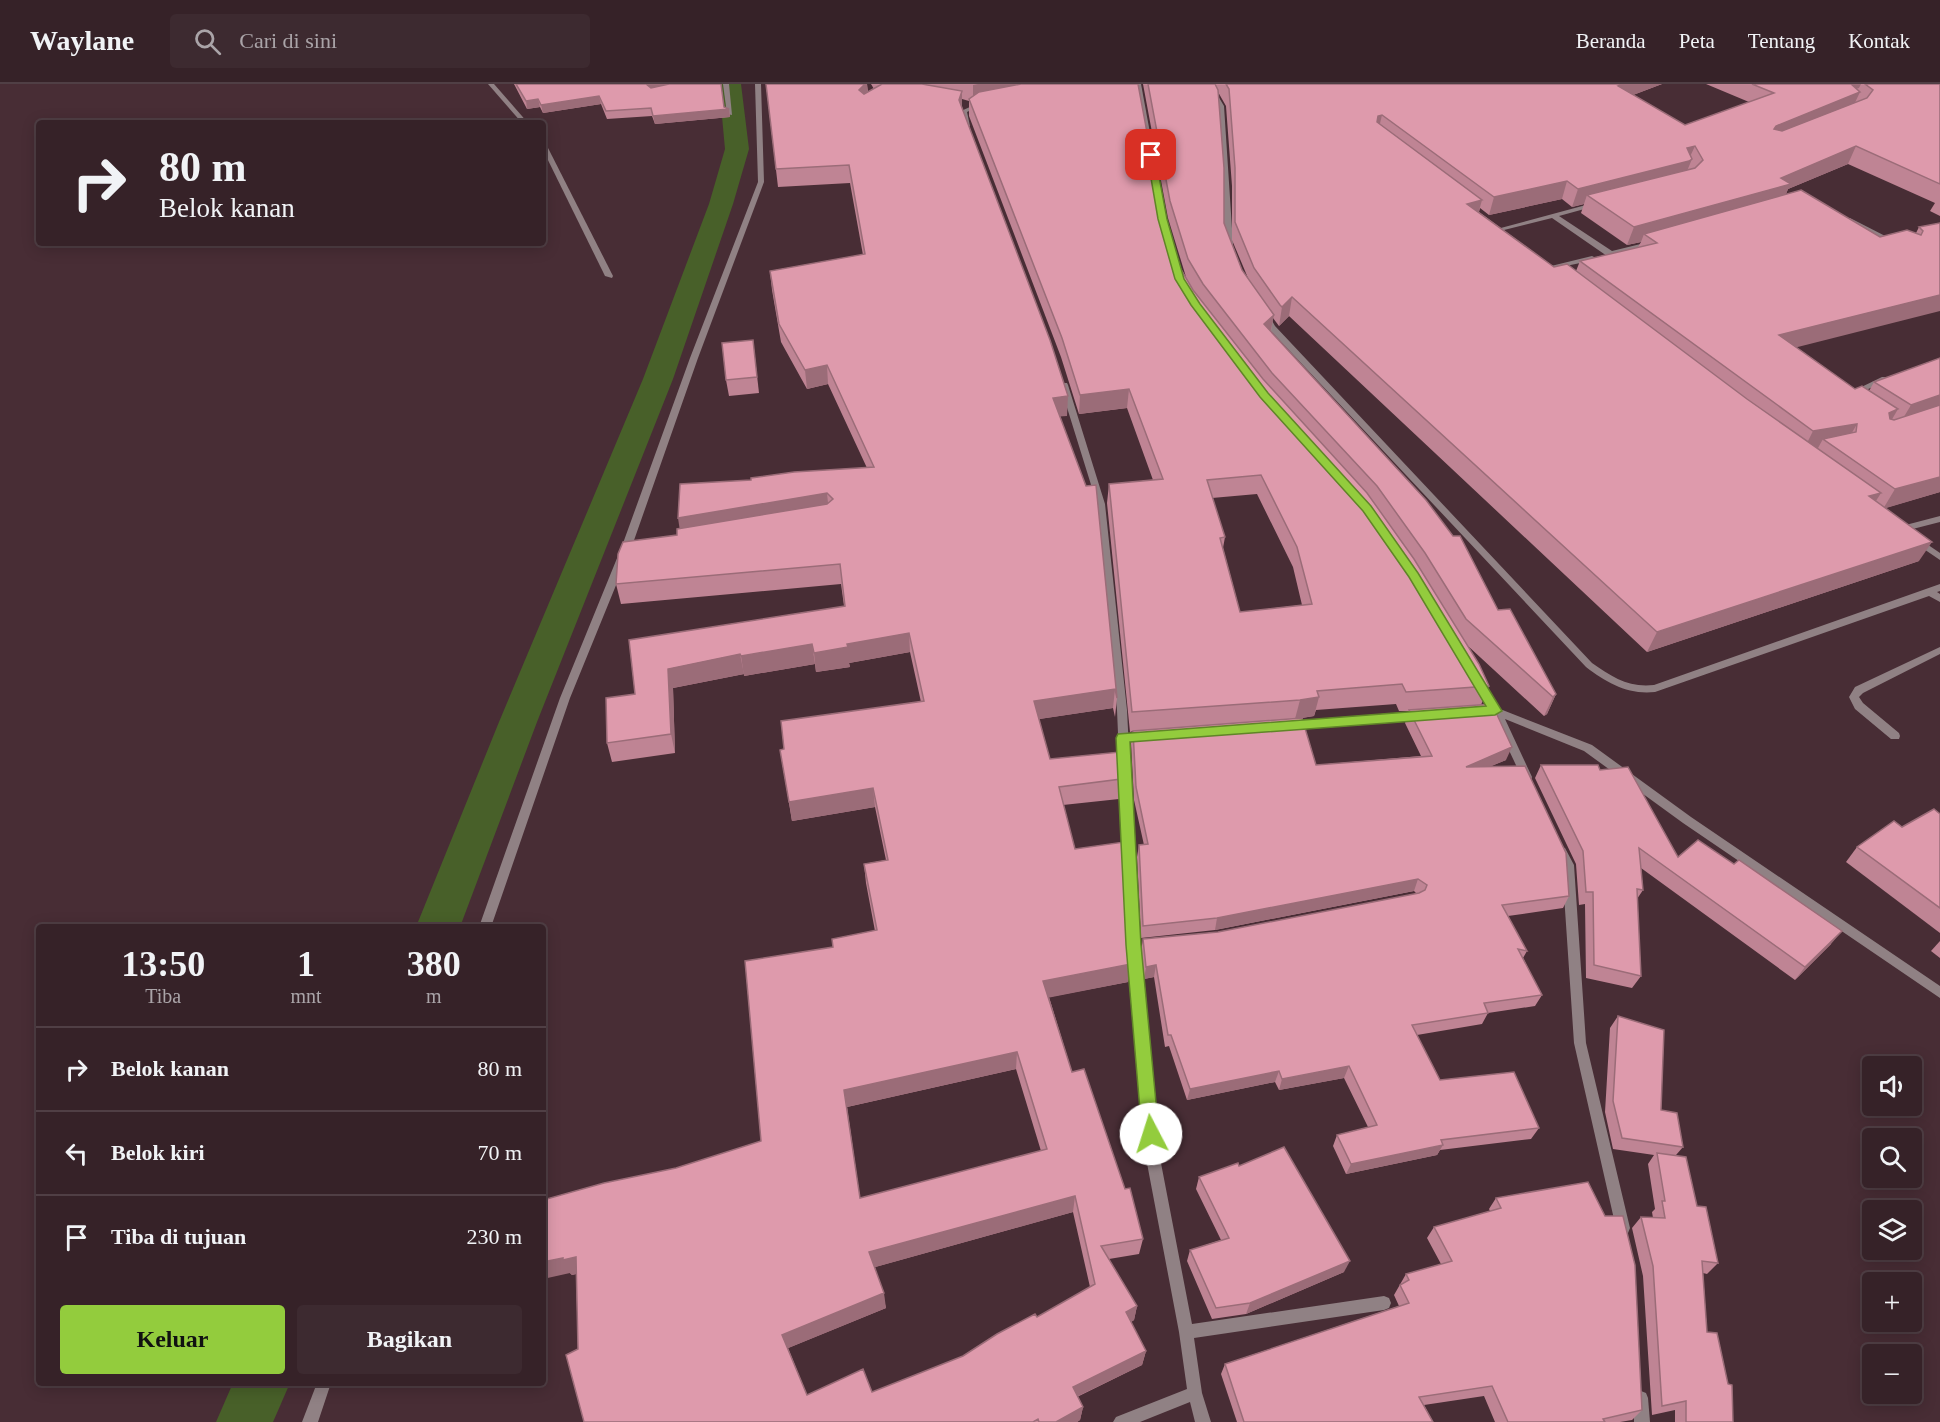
<!DOCTYPE html>
<html lang="id">
<meta charset="utf-8">
<style>
body{margin:0;font-family:"Times New Roman",serif;background:#3d2a30;color:#f1f3f6;height:100vh;display:flex;flex-direction:column;font-size:22px;white-space:nowrap}
*{box-sizing:border-box;margin:0}
p{font-size:20px;color:#aaa4a8}
.icon{flex:none;width:33px;height:33px;fill:none;stroke:currentColor;stroke-width:2;stroke-linecap:round;stroke-linejoin:round}
.map{position:relative;flex:1;overflow:hidden}
.drawer{position:absolute;left:36px;top:840px;width:510px;height:462px;display:flex;flex-direction:column;background:#362228;border-radius:6px;box-shadow:0 3px 15px #0003,0 0 0 2px #503f45}
.drawer>*{flex:none}
.top-card{position:absolute;left:36px;top:36px;width:510px;height:126px;border-radius:6px;box-shadow:0 3px 15px #0003,0 0 0 2px #503f45;background:#362228;color:#f1f3f6;overflow:hidden}
.tools{position:absolute;left:1862px;top:972px;display:grid;gap:12px}
.tools a{display:grid;place-items:center;width:60px;height:60px;border-radius:6px;background:#362228;box-shadow:0 3px 15px #0003,0 0 0 2px #503f45;font-size:30px}
.pin{position:absolute;display:grid;place-items:center;width:51px;height:51px;color:#fff;margin:-26px;border-radius:12px;box-shadow:0 3px 9px #0006}
.me{position:absolute;width:66px;margin:-33px;rotate:355deg;stroke-linejoin:round;filter:drop-shadow(0 0 4px #0008)}
.turn{display:flex;align-items:center;gap:21px;height:126px;padding:0 24px;font-size:27px}
.turn .icon{width:78px;height:78px;stroke-width:2.5}
.turn b{display:block;font-size:42px;line-height:51px}
.eta{display:flex;justify-content:space-evenly;align-items:center;height:102px;text-align:center}
.eta b{font-size:36px;font-weight:700;line-height:42px}
.action{display:flex;gap:12px;margin-top:auto;padding:12px 24px}
.action a{flex:1;height:69px;border-radius:6px;background:#93cc3d;color:#111;font-size:24px;font-weight:700;line-height:69px;text-align:center}
.action a+a{background:#3d2a30;color:#f1f3f6}
ul{padding:0;list-style:none}
li{display:flex;align-items:center;gap:18px;height:84px;padding:0 24px;border-top:2px solid #503f45}
li div{flex:1}
li b{display:block;font-size:22px}
li em{font-style:normal}
header{display:flex;align-items:center;gap:36px;box-sizing:border-box;height:84px;padding:0 30px;background:#362228;border-bottom:2px solid #503f45}
header strong{font-size:28px}
nav{display:flex;gap:33px;margin-inline-start:auto;font-size:21px}
.search{width:420px;height:54px;background:#3d2a30;display:flex;align-items:center;gap:15px;box-sizing:border-box;padding:0 21px;border-radius:6px;color:#aaa4a8;font-size:22px}
.map>svg:first-child{display:block}
.lines{fill:none;stroke-linecap:round;stroke-linejoin:round}
.canal{fill:#486029;fill-rule:evenodd}
.minor{fill:#908184;fill-rule:evenodd}
.wall{fill:#bf8494;fill-rule:evenodd}
.shaded-wall{fill:#9b6c78}
.building{fill:#de9aac;stroke:#9b6c78;stroke-width:1.5;fill-rule:evenodd}
.route{fill:#93cc3d;stroke:#608528;stroke-width:1.5}
</style>
<header>
<strong>Waylane</strong>
<div class="search"><svg class="icon" aria-label="search" viewBox="0 0 24 24"><circle cx="10" cy="10" r="6"/><path d="M15 15l6 6"/></svg>Cari di sini</div>
<nav><a>Beranda</a><a>Peta</a><a>Tentang</a><a>Kontak</a></nav>
</header>
<div class="map">
<svg width="1940" height="1338" viewBox="0 0 1940 1338">
<rect width="100%" height="100%" fill="#482d35"/>
<g class="lines">
<g class="canal">
<path d="M719,0H741L749,65L733,120L673,295L537,638L460,843H416L499,638L643,295L709,120L725,65Z"/>
<path d="M233,1299H290L273,1338H216Z"/>
</g>
<g class="minor">
<path d="M488,0H494L528,39H522Z"/>
<path d="M723,0H729L732,31L727,30Z"/>
<path d="M755,0H761L764,98L698,274L632,462L570,614L491,843H479L560,614L622,462L690,274L758,98Z"/>
<path d="M1135,0H1141L1155,76L1152,78L1149,76Z"/>
<path d="M1205,0H1211L1224,22L1233,160L1229,162L1225,160L1218,22Z"/>
<path d="M981,18L986,19L967,28L970,42L965,43L961,27Z"/>
<path d="M543,58L546,60L613,192L612,194L605,192L543,66Z"/>
<path d="M1597,118L1599,119V121L1559,132L1612,167L1653,157L1656,159L1655,160L1611,172H1607L1552,134L1500,147L1497,145Z"/>
<path d="M1850,134L1895,157L1896,158L1891,159L1848,137L1847,136Z"/>
<path d="M1592,172L1596,174L1595,176L1551,185L1547,183Z"/>
<path d="M1261,228H1267L1275,242L1592,579C1612,593 1629,604 1654,601L1940,500V507L1937,508L1940,510V518L1929,512L1655,608C1628,611 1607,599 1586,583L1269,245L1260,230Z"/>
<path d="M1882,293H1888L1889,295L1856,311H1853L1849,309Z"/>
<path d="M1061,299H1067L1068,301L1105,420L1127,626L1139,861L1160,1074L1192,1240L1384,1212L1389,1214L1391,1219L1389,1224L1384,1226L1194,1254L1202,1309L1211,1338H1195L1190,1318L1140,1338H1113L1116,1333L1187,1305L1179,1248L1146,1074L1127,861L1117,626L1097,420L1060,301Z"/>
<path d="M1940,432V438L1901,448L1897,445L1898,443Z"/>
<path d="M1918,454L1940,469V476L1915,459L1913,457Z"/>
<path d="M1940,563V570L1863,609L1859,613L1863,619L1899,649L1900,652L1899,655H1891L1855,625L1849,613L1855,603Z"/>
<path d="M1480,596L1484,597L1500,625L1592,661L1691,733L1940,902V914L1683,739L1584,667L1505,635L1532,693L1531,696H1523L1490,626L1475,600Z"/>
<path d="M1421,628L1426,632L1421,636L1290,646L1285,642L1290,638Z"/>
<path d="M1561,763L1565,764L1574,781L1586,959L1630,1144L1628,1149L1623,1151L1618,1149L1616,1144L1574,959L1562,781L1555,767L1557,764Z"/>
<path d="M317,1299H331L318,1338H302Z"/>
<path d="M1641,1307L1646,1309L1648,1314L1650,1338H1634V1314L1636,1309Z"/>
</g>
</g>
<g class="wall">
<path d="M514,0H721L724,23L729,25L730,33L655,40L652,32L607,35L601,20L543,29L540,23L527,25Z"/>
<path d="M766,0H867L868,8L874,5L871,0H1138L1160,118L1176,177L1186,193L1168,134L1143,0H1662L1633,11L1685,41L1749,18L1706,0H1940V132L1930,127L1935,119L1848,80L1788,105L1786,110L1880,153L1916,149L1919,143L1940,139L1796,263L1855,305L1869,307L1874,298L1940,274V408L1885,424L1919,477L1647,568L1289,232L1279,242L1273,234L1271,247L1498,526L1556,610L1547,630L1544,632L1468,562L1489,602L1481,621L1506,676L1491,682L1569,812L1563,824L1508,832L1527,867L1523,874L1542,911L1535,922L1488,929L1482,940L1417,951L1440,996L1539,1044L1531,1055L1440,1066L1437,1071L1346,1090L1333,1062L1337,1051L1368,1043L1344,994L1279,1006L1275,998L1187,1016L1169,962L1165,963L1154,893L1144,895L1141,867L1143,855L1218,848L1417,810L1414,807L1215,846L1141,854L1137,773L1139,761H1144L1134,716L1131,659L1133,647L1130,648L1107,419L1109,400L1153,396L1127,324L1079,330L1061,273L969,32V17L962,15V23L1067,332H1060L1117,614L1115,633L1113,624L1039,635L1050,675L1121,695L1119,715L1063,721L1075,765L1131,880L1128,898L1049,913L1072,988L1143,1155L1139,1170L1109,1175L1137,1222L1134,1236L1131,1238L1146,1267L1142,1281L1077,1313L1083,1323L1080,1336L1077,1338H584L578,1265L576,1190L572,1191L570,1189L676,1084L761,1057L833,863L875,847L866,799L864,780L886,776L875,723L792,737L780,666L921,618L910,568L849,579L850,583L816,588L815,580L744,592V590L673,604L675,669L612,678L607,659L635,610L844,522L841,500L621,520L616,500L677,451L680,444L751,396L867,384L828,300L807,305L781,258L772,206L770,187L863,171L850,99L778,103ZM1218,8L1226,22L1232,102V156L1248,194L1242,186L1224,139ZM1562,115L1572,123L1584,120L1581,129L1627,161L1641,158L1638,163L1580,177L1576,187L1554,183L1479,128L1480,124L1489,131ZM1257,410L1293,483L1302,521L1240,528L1223,464L1225,453L1212,414ZM1396,620L1399,627H1409L1405,639L1421,672L1316,681L1302,634L1314,632L1316,626ZM1016,985L1041,1067L860,1114L847,1023ZM1073,1128L1090,1203L1037,1233L963,1272L872,1308L807,1311L788,1264L886,1224L875,1183Z"/>
<path d="M753,256L759,309L729,312L726,296Z"/>
<path d="M1541,681L1600,686L1678,773L1831,860L1795,896L1641,784L1643,806L1637,815L1641,892L1632,904L1586,894L1585,820L1579,821L1576,780L1535,694Z"/>
<path d="M1940,730V849L1846,778L1857,763L1902,743Z"/>
<path d="M1940,857V874L1931,867Z"/>
<path d="M1618,932L1661,1026L1683,1063L1676,1071L1697,1122L1718,1179L1707,1190L1703,1189L1707,1248L1733,1338H1675V1326L1652,1331L1643,1192L1632,1144L1641,1133L1653,1134L1652,1128L1655,1125L1648,1080L1654,1071L1613,1065L1605,1028L1610,944Z"/>
<path d="M1239,1082L1344,1188L1246,1230L1212,1235L1187,1177L1190,1166L1221,1156L1196,1105L1199,1093Z"/>
<path d="M1496,1114L1642,1326L1632,1336L1620,1338H1495L1484,1312L1424,1321L1433,1338H1237L1221,1290L1225,1280L1399,1222L1394,1211L1406,1190L1441,1180L1427,1154L1434,1143L1490,1127L1489,1125Z"/>
</g>
<g class="shaded-wall">
<path d="M646,0H672L649,5Z"/>
<path d="M865,0H867L868,14L859,6Z"/>
<path d="M978,0H1069L973,18V1Z"/>
<path d="M1623,0H1662L1612,19L1618,2Z"/>
<path d="M1850,0H1861L1859,4L1849,7L1860,8L1852,25L1768,59L1776,42Z"/>
<path d="M962,7V24L959,16Z"/>
<path d="M599,12L601,20L543,29L541,21Z"/>
<path d="M538,15L540,23L527,25L526,17Z"/>
<path d="M729,25L730,33L655,40L653,32Z"/>
<path d="M1382,31L1378,48L1374,49L1378,32Z"/>
<path d="M1695,62L1688,77L1692,75L1685,92L1587,111L1584,120L1572,123L1578,105L1687,64Z"/>
<path d="M1856,62L1848,80L1788,105L1783,118L1644,150L1641,158L1627,161L1634,143L1781,94Z"/>
<path d="M1567,97L1562,115L1489,131L1494,113Z"/>
<path d="M1482,116L1477,134L1467,120Z"/>
<path d="M1940,211V227L1770,270L1779,251Z"/>
<path d="M1292,213L1289,232L1279,242L1282,223Z"/>
<path d="M1274,231L1270,250L1264,240Z"/>
<path d="M827,281L828,300L807,305L805,286Z"/>
<path d="M1129,305L1127,324L1079,330L1080,311Z"/>
<path d="M1940,311V326L1899,341L1911,321Z"/>
<path d="M1068,312L1067,332L1052,333L1053,314Z"/>
<path d="M1898,325L1887,344L1889,329Z"/>
<path d="M1857,340L1846,359L1823,355L1818,364L1803,367L1813,347Z"/>
<path d="M1940,393V408L1883,425L1895,405Z"/>
<path d="M827,409L829,429L681,454L678,434Z"/>
<path d="M1881,409L1869,428V412Z"/>
<path d="M1932,458L1919,477L1647,568L1657,548Z"/>
<path d="M909,549L910,568L849,579L850,583L816,588L814,569L847,560Z"/>
<path d="M812,560L815,580L744,592L741,572Z"/>
<path d="M740,570L744,590L673,604L675,669L671,650L668,585Z"/>
<path d="M1115,605L1113,624L1033,636L1034,617Z"/>
<path d="M1556,610L1547,630L1544,632L1553,613Z"/>
<path d="M1319,613L1314,632L1295,635L1300,616Z"/>
<path d="M1512,663L1506,676L1461,695L1466,683Z"/>
<path d="M873,704L875,723L792,737L789,718Z"/>
<path d="M1418,795L1414,807L1215,846L1217,834Z"/>
<path d="M1842,847L1831,860L1795,896L1805,883Z"/>
<path d="M1131,880L1128,898L1042,915L1043,897Z"/>
<path d="M1156,881L1154,893L1144,895L1146,883Z"/>
<path d="M1017,968L1016,985L847,1023L844,1006Z"/>
<path d="M1349,982L1344,994L1279,1006L1282,995Z"/>
<path d="M1279,987L1275,998L1187,1016L1190,1005Z"/>
<path d="M1443,1061L1437,1071L1346,1090L1351,1080Z"/>
<path d="M1075,1112L1073,1128L872,1184L869,1168Z"/>
<path d="M576,1173L584,1188L572,1191L570,1189L543,1195V1178L563,1174Z"/>
<path d="M1350,1177L1344,1188L1246,1230L1250,1219Z"/>
<path d="M884,1209L886,1224L786,1265L782,1251Z"/>
<path d="M1137,1222L1134,1236L1123,1243L1126,1228Z"/>
<path d="M1146,1267L1142,1281L1070,1316L1073,1303Z"/>
<path d="M1083,1323L1080,1336L1077,1338H1056Z"/>
</g>
<g class="building">
<path d="M516,0H646L651,4L669,0H721L724,23L729,25L653,32L651,24L606,27L599,12L541,21L538,15L526,17Z"/>
<path d="M766,0H865L859,6L864,10L882,0H922L962,7L959,16L1050,256L1068,312L1053,314L1086,402L1096,401L1117,614L1115,605L1034,617L1050,675L1120,668L1121,695L1059,703L1075,765L1124,758L1131,880L1043,897L1072,988L1084,985L1125,1105L1130,1104L1143,1155L1101,1162L1137,1222L1126,1228L1146,1267L1073,1303L1083,1323L1056,1338H1039L1038,1335L1033,1338H584L566,1271L578,1265L576,1173L563,1176V1174L543,1178V1116L604,1099L676,1084L761,1057L745,877L833,863L832,855L877,846L864,780L888,776L873,704L789,718L780,666L784,665L781,637L924,617L909,549L847,560L848,563L814,569L812,560L741,572L740,570L668,585L671,650L607,659L606,614L635,610L629,556L845,522L840,480L616,500L618,470L623,458L677,451V445L827,420L833,415L827,409L678,434L680,400L751,396V394L794,388L874,383L827,281L805,286L779,240L770,187L865,170L849,81L776,85ZM1017,968L1047,1065L860,1114L844,1006ZM1075,1112L1095,1200L1037,1233L1035,1230L997,1250L963,1272L872,1308L863,1285L807,1311L782,1251L884,1209L869,1168Z"/>
<path d="M1021,0H1138L1160,118L1176,177L1193,206L1263,295L1367,409L1414,475L1479,580L1489,602L1406,608L1402,600L1317,607L1319,613L1300,616L1132,628L1109,400L1163,395L1129,305L1080,311L1062,254L969,15L979,8ZM1261,391L1297,463L1312,520L1240,528L1220,454L1225,453L1207,396Z"/>
<path d="M1148,0H1215L1218,6L1224,84V139L1242,186L1274,231L1264,240L1426,416L1453,452H1460L1498,526L1510,525L1556,610L1553,613L1466,535L1425,469L1377,402L1272,289L1203,200L1188,175L1170,117Z"/>
<path d="M1226,0H1623L1618,2L1685,41L1774,9L1752,0H1851L1860,8L1776,42L1774,45L1782,47L1867,14L1873,6L1865,0H1940V100L1856,62L1781,94L1791,100L1634,143L1587,111L1695,84L1703,76L1695,62L1687,64L1692,75L1689,77L1578,105L1567,97L1494,113L1382,31L1378,32L1377,38L1482,116L1467,120L1554,183L1567,180L1747,315L1881,409L1869,412L1932,458L1657,548L1292,213L1282,223L1280,221L1254,184L1235,138V84L1229,5Z"/>
<path d="M1801,106L1880,153L1907,146L1921,151L1923,147L1919,143L1940,139V211L1779,251L1855,305L1862,302L1898,325L1889,329L1890,335L1894,336L1940,321V393L1895,405L1823,355L1856,348L1857,340L1813,347L1580,177L1657,159L1644,150Z"/>
<path d="M753,256L757,293L726,296L722,259Z"/>
<path d="M1940,274V311L1911,321L1874,298Z"/>
<path d="M1492,620L1512,663L1466,683L1525,682L1566,769L1569,812L1502,821L1527,867L1518,865L1542,911L1484,919L1488,929L1412,941L1440,996L1514,988L1539,1044L1441,1056L1443,1061L1351,1080L1337,1051L1377,1041L1349,982L1282,995L1279,987L1190,1005L1171,951H1168L1156,881L1146,883L1143,855L1218,848L1419,809L1425,806L1427,801L1418,795L1217,834L1143,842L1139,761L1148,760L1136,703L1133,647L1302,634L1316,681L1432,672L1409,626Z"/>
<path d="M1541,681H1598L1600,686L1628,683L1678,773L1698,756L1734,780L1739,776L1842,847L1805,883L1639,764L1643,806L1637,805L1641,892L1594,881L1593,808H1586L1583,767Z"/>
<path d="M1934,725L1940,730V824L1857,763L1894,737L1902,743Z"/>
<path d="M1618,932L1664,946L1661,1026L1677,1029L1683,1063L1622,1054L1613,1017Z"/>
<path d="M1284,1063L1350,1177L1250,1219L1216,1224L1190,1166L1229,1154L1199,1093L1238,1079L1239,1082Z"/>
<path d="M1657,1069L1686,1073L1697,1122L1706,1123L1718,1179L1702,1177L1707,1248L1717,1249L1728,1300L1732,1301L1733,1338H1686V1317L1662,1322L1653,1182L1641,1133L1665,1134L1662,1117H1665Z"/>
<path d="M1588,1098L1605,1132H1623L1635,1181L1642,1326L1603,1335L1605,1338H1508L1492,1302L1419,1313L1433,1338H1244L1225,1280L1409,1219L1400,1201L1409,1196L1406,1190L1452,1177L1434,1143L1501,1124L1496,1114Z"/>
</g>
<path class="route" d="M1151,69L1155,71L1167,135L1184,195L1200,220L1268,309L1371,422L1418,489L1502,627L1495,631L1130,658L1141,861L1159,1050L1157,1056L1151,1058L1145,1056L1142,1050L1126,861L1116,654L1118,650L1486,622L1409,493L1363,427L1260,313L1191,221L1175,195L1158,135L1147,71Z"/>
</svg>
<div class="tools">
<a><svg class="icon" aria-label="sound" viewBox="0 0 24 24"><path d="M4 9h4l5-4v14l-5-4H4zM17 9q2 3 0 6"/></svg></a>
<a><svg class="icon" aria-label="search" viewBox="0 0 24 24"><circle cx="10" cy="10" r="6"/><path d="M15 15l6 6"/></svg></a>
<a><svg class="icon" aria-label="layers" viewBox="0 0 24 24"><path d="M12 4l9 5-9 5-9-5zM3 14l9 5 9-5"/></svg></a>
<a>+</a>
<a>−</a>
</div>
<div class="pin" style="left:1151px;top:71px;background:#d93025"><svg class="icon" aria-label="arrive" viewBox="0 0 24 24"><path d="M6 21V4h12l-3 4 3 4H6"/></svg></div>
<svg class="me" style="left:1151px;top:1050px" viewBox="-20 -20 40 40"><circle r="19" fill="#fff"/><path d="M0-13L10 11 0 6-10 11z" fill="#93cc3d"/></svg>
<div class="top-card">
<div class="turn"><svg class="icon" aria-label="right" viewBox="0 0 24 24"><path d="M7 20v-9h11M14 6l5 5-5 5"/></svg><div><b>80 m</b>Belok kanan</div></div>
</div>
<section class="drawer">
<div class="eta">
<div><b>13:50</b><p>Tiba</p></div>
<div><b>1</b><p>mnt</p></div>
<div><b>380</b><p>m</p></div>
</div>
<ul>
<li><svg class="icon" aria-label="right" viewBox="0 0 24 24"><path d="M7 20v-9h11M14 6l5 5-5 5"/></svg><div><b>Belok kanan</b></div><em>80 m</em></li>
<li><svg class="icon" aria-label="left" viewBox="0 0 24 24"><path d="M17 20v-9H6M10 6l-5 5 5 5"/></svg><div><b>Belok kiri</b></div><em>70 m</em></li>
<li><svg class="icon" aria-label="arrive" viewBox="0 0 24 24"><path d="M6 21V4h12l-3 4 3 4H6"/></svg><div><b>Tiba di tujuan</b></div><em>230 m</em></li>
</ul>
<div class="action"><a>Keluar</a><a>Bagikan</a></div>
</section>
</div>
